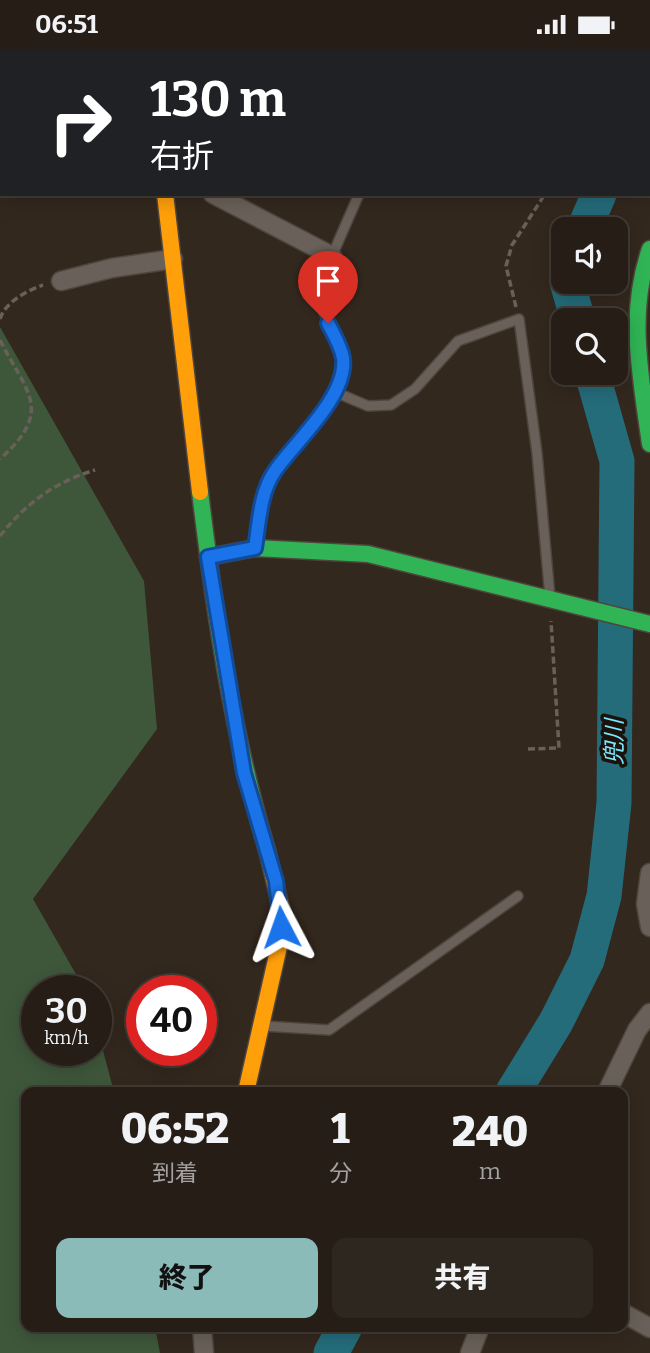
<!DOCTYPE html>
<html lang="ja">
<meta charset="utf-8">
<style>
body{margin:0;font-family:Bitter,"Noto Sans JP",serif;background:#2e271f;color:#f1f3f6;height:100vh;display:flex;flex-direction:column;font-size:26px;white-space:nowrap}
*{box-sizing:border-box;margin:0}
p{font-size:23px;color:#a4a2a1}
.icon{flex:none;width:38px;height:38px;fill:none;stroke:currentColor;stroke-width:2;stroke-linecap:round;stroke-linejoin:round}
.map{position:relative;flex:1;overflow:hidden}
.side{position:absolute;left:21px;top:1038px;width:607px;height:245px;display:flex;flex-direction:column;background:#261e16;border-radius:14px;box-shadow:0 4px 18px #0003,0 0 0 2px #423c35}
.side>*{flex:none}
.hud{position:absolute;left:0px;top:0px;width:651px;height:147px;box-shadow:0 4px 18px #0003,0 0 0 2px #423c35;background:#202124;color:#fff;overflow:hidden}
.buttons{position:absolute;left:551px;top:168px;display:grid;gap:14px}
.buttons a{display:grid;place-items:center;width:77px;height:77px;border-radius:14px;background:#261e16;box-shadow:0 4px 18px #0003,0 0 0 2px #423c35;font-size:35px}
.speed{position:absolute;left:21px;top:926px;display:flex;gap:14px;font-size:35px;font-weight:700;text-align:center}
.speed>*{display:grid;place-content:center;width:91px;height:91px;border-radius:50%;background:#261e16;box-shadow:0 4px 18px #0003,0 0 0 2px #423c35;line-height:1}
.speed small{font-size:18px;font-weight:400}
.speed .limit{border:10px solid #d22;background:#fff;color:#111}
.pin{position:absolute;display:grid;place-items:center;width:60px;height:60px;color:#fff;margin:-72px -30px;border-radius:50% 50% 50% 0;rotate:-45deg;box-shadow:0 0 7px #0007}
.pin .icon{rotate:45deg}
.me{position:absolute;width:77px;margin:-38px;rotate:356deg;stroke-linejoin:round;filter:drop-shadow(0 0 5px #0008)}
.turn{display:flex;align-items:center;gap:24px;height:147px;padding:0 35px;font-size:32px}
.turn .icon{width:91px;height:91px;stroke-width:2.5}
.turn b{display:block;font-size:49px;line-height:60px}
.eta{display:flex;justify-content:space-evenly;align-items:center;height:119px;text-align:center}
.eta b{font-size:42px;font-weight:800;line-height:49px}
.primary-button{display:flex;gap:14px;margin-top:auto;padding:14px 35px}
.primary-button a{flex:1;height:80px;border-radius:14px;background:#8bbbb9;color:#111;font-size:28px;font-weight:800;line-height:80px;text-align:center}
.primary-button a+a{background:#2e271f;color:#f1f3f6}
.status{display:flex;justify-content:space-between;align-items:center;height:49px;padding:0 35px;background:#261e16;direction:ltr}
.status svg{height:19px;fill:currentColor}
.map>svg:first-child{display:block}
.green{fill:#3e573b}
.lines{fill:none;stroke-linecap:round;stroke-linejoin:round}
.river{stroke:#256c7b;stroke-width:35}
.lane-casing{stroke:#4f453d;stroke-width:12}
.street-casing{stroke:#4f453d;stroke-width:21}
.fast-casing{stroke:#4f453d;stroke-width:19}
.slow-casing{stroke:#4f453d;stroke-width:19}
.jam-casing{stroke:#4f453d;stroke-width:19}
.path{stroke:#696159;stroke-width:3.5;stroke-dasharray:7 3.5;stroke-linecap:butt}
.lane{stroke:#696159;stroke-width:9}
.street{stroke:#696159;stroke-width:18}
.fast{stroke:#30b455;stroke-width:16}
.slow{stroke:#ff9f0a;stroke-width:16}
.jam{stroke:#e5322d;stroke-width:16}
.route-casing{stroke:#114b97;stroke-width:18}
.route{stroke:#1a73e8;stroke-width:12}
.labels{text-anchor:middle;stroke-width:7;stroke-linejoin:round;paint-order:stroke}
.water-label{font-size:23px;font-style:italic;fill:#7de6ff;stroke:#1b130b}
</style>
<div class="status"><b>06:51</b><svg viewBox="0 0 49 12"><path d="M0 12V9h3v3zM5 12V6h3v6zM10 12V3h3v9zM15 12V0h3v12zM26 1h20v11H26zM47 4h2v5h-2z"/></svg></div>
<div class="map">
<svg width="650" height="1304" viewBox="0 0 650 1304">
<rect width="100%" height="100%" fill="#33281e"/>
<path class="green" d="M0,278L144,532L157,680L33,850L85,941L37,942V1001H96V975L114,1043H26V1278H155L160,1304H0Z"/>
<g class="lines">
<g class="river">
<path d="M649,64L650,62"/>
<path d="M584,180L599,145"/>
<path d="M567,233L578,271"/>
<path d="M513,1043L556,973L587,911L604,847L614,754L617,412L592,324"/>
<path d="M331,1304L345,1278"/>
</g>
<defs>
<g id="lane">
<path d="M475,2L476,0"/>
<path d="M335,343L368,357L391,356L415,340L458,292L519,270L537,404L550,548"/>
<path d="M255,498L261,456L274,423L307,386L335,343L343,310L321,256L332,207L359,145"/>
<path d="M263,977L329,981L518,847"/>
</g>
<g id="street">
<path d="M313,2L316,0"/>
<path d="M213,145L332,207"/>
<path d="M61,232L112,219L173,210"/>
<path d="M650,824L646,855L650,878"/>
<path d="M607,1043L637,981L650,964"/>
<path d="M623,1264L650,1279"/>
<path d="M202,1278L204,1304"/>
<path d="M470,1304L480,1278"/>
</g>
<g id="fast">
<path d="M650,200C627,265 641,329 650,395"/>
<path d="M200,443C215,565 232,684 267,801"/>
<path d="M208,508L255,499L368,505L650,575"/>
</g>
<g id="slow">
<path d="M165,145L200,443"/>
<path d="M246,1043L280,893L282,863L267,801"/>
</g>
<path id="jam" d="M148,0L149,2"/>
</defs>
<use href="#lane" class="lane-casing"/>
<use href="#street" class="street-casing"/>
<use href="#fast" class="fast-casing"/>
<use href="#slow" class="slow-casing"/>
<use href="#jam" class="jam-casing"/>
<g class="path">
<path d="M516,258L506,217L512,196L545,145"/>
<path d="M0,270C5,253 28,241 43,236"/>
<path d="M0,291C26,343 55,361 0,410"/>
<path d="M0,487C26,454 55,433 95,421"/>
<path d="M528,700L559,699L551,572"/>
</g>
<use href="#lane" class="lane"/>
<use href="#street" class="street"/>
<use href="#fast" class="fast"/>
<use href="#slow" class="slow"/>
<use href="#jam" class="jam"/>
</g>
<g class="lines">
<defs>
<path id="route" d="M281,878L276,832L244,724L208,508L255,499C259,474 260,443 275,422C294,394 348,347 343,309C341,297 333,284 328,274"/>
</defs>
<use href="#route" class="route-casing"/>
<use href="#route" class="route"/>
</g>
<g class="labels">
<g class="water-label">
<text transform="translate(614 693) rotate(-90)" y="8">兜川</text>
</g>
</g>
</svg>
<div class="buttons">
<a><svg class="icon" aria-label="sound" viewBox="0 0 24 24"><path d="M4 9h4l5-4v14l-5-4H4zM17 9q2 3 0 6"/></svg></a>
<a><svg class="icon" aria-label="search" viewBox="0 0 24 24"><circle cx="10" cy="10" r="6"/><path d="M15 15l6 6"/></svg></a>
</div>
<div class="speed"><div>30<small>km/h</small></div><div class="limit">40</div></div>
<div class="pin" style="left:328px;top:274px;background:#d93025"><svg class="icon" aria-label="arrive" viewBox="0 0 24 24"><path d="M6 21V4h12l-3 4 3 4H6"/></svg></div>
<svg class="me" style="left:281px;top:878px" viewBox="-20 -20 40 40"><path d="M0-17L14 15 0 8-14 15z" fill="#1a73e8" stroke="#fff" stroke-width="4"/></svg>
<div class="hud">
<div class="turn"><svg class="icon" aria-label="right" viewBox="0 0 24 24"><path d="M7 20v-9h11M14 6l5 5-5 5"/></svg><div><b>130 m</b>右折</div></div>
</div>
<section class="side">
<div class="eta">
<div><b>06:52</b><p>到着</p></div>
<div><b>1</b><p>分</p></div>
<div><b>240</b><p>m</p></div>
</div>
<div class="primary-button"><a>終了</a><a>共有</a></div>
</section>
</div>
